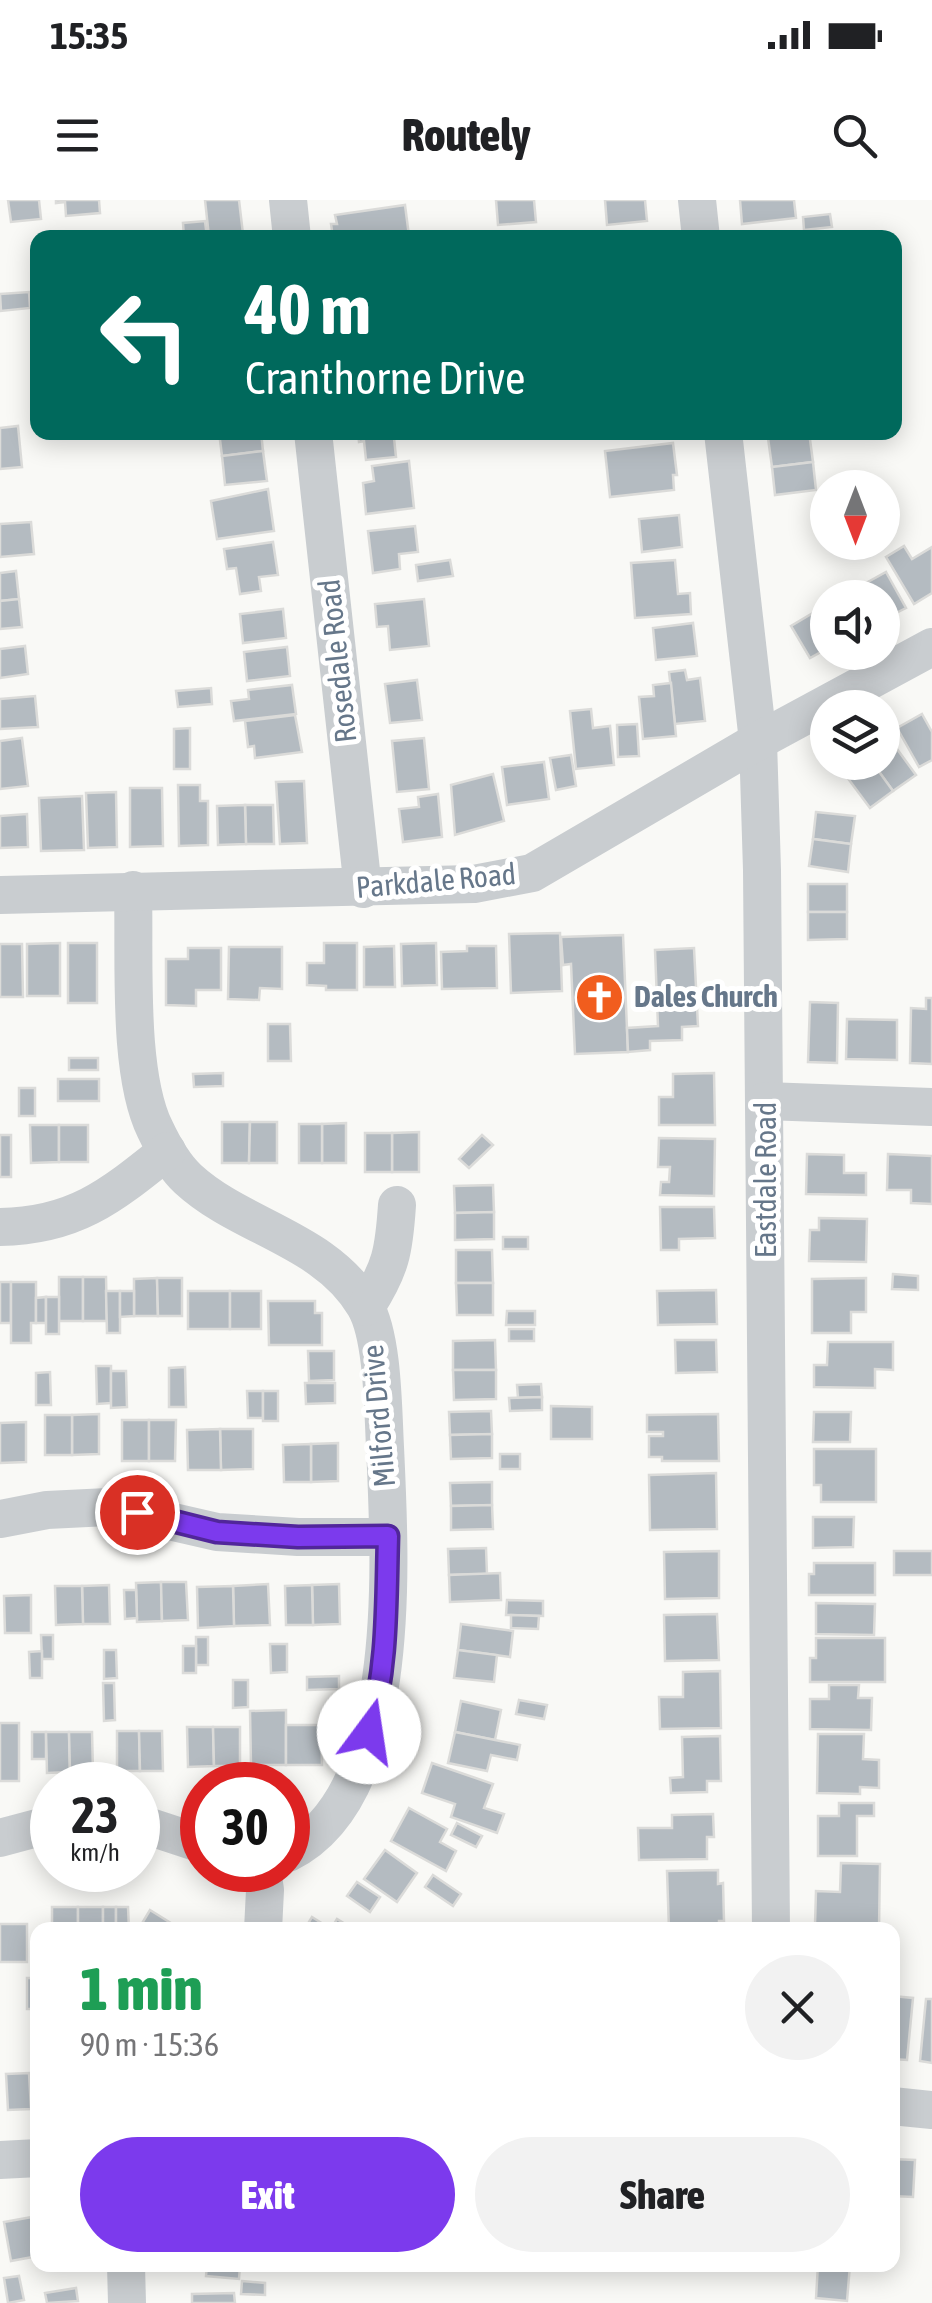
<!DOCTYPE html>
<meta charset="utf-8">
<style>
body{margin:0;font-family:"Asap Condensed",sans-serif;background:#f2f2f2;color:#202124;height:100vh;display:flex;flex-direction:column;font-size:38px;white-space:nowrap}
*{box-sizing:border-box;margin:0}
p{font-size:32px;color:#757577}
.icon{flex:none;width:55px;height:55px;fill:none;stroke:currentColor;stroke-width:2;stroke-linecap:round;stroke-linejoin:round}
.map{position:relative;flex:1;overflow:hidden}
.side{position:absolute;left:30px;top:1722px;width:870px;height:350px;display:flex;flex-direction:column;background:#fff;border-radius:20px;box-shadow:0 5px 25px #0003}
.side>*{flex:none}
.top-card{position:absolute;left:30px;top:30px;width:872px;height:210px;border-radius:20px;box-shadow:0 5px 25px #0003;background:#00695c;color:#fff;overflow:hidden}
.needle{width:65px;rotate:180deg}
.buttons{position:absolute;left:810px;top:270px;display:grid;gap:20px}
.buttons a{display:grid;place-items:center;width:90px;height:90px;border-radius:50%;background:#fff;box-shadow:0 5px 25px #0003;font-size:50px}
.speed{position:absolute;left:30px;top:1562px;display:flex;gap:20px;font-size:50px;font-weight:700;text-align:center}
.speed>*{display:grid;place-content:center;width:130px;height:130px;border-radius:50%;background:#fff;box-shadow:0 5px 25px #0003;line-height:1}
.speed small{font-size:25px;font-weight:400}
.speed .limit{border:15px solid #d22;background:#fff;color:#111}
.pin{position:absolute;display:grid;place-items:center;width:85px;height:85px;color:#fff;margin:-42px;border:5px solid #fff;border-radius:50%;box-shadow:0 2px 10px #0007}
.me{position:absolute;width:110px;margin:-55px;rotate:14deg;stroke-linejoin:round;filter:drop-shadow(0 0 8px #0008)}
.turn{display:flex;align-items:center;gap:35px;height:210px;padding:0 50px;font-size:45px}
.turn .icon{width:130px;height:130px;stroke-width:2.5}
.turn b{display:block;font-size:70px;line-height:85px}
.round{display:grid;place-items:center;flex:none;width:105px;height:105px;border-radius:52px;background:#f2f2f2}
.head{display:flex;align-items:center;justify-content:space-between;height:170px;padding:0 50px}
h1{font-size:60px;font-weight:800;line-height:75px;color:#1e9e55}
.button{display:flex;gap:20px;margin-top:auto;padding:20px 50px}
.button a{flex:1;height:115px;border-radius:60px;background:#7c3aed;color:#fff;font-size:40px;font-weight:800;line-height:115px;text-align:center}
.button a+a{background:#f2f2f2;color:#202124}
.status{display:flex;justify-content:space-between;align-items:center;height:70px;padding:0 50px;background:#fff;direction:ltr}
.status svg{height:28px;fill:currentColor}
header{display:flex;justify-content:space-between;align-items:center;height:130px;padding:0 50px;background:#fff;font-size:45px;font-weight:800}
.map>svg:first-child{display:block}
.building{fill:#b4bbc1;stroke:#dbdbd9;stroke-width:2.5}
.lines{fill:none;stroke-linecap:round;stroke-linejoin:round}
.minor{stroke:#c9cdd0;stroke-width:38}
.route-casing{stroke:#51269a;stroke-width:25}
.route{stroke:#7c3aed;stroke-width:18}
.labels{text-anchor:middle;stroke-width:10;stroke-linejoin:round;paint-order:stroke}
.street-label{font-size:30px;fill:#66778a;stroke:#fff}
.poi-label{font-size:30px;font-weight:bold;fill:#66778a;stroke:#fff;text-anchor:start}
</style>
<div class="status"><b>15:35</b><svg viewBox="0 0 49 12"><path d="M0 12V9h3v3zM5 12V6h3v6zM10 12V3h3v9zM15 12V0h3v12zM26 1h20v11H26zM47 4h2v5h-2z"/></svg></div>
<header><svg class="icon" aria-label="menu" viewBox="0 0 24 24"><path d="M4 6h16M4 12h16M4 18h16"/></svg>Routely<svg class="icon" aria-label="search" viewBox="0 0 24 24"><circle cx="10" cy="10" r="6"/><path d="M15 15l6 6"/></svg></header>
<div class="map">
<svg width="932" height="2103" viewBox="0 0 932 2103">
<rect width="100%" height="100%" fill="#f9f9f6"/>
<g class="building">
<path d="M8,0H39L41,19L11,22Z"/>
<path d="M56,0H99L100,13L66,16L65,2L56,3Z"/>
<path d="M205,0H239L243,34L209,37Z"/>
<path d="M496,0H534L536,22L498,25Z"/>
<path d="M605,0H645L647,21L607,25Z"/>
<path d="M740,0H794L796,18L742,24Z"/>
<path d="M405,5L409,36L333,38L331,24H337L335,15Z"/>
<path d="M830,14L832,27L804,30L803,17Z"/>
<path d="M205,21L207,38H184L183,23Z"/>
<path d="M29,92L30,108L1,111L0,94Z"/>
<path d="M18,226L22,267L0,269V228Z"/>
<path d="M219,232H261L263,251L222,256Z"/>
<path d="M358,232H403V236L394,238L396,257L366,260L364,241L359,242Z"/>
<path d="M809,232L813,262L772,267L768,238Z"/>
<path d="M673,243L677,275H673L674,290L610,297L605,251Z"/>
<path d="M263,251L267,281L225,285L222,256Z"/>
<path d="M409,261L414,308L366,314L363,283L374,281L372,266Z"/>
<path d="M813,262L816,290L775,295L772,267Z"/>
<path d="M268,289L274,331L217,339L211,301Z"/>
<path d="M679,315L682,347L642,352L639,319Z"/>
<path d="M31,322L34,354L0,357V324Z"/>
<path d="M415,326L418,352L399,354L400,369L373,373L368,331Z"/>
<path d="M273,342L278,375L259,377L261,391L240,394L236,368L227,369L224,349Z"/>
<path d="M904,346L912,359L932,347V393L914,404L886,357Z"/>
<path d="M450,360L453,376L418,381L416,365Z"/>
<path d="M675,360L678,394L690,393L691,414L635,418L631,363Z"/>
<path d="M16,371L19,399L0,401V373Z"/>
<path d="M886,372L906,408L882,420V398H839Z"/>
<path d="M19,399L22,427L0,429V401Z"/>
<path d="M424,399L429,446L390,450L388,426L377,427L375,404Z"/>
<path d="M283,409L286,438L243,443L240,414Z"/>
<path d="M818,410L828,426V448L810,458L791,426Z"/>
<path d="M693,423L697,456L656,460L653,428Z"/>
<path d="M25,446L28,474L0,478V449Z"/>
<path d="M287,447L290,476L247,481L244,452Z"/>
<path d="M685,470L687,480L700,478L705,521L675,524L669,472Z"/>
<path d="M417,480L422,520L390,523L385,484Z"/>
<path d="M671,483L676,536L643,539L639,497L654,496L653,485Z"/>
<path d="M292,485L296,514L234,521L231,501L249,499L248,490Z"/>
<path d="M211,488L212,504L178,507L176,491Z"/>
<path d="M35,496L38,527L0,529V499Z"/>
<path d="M591,509L593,528L610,526L614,565L576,569L570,511Z"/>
<path d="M922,514L932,532V560L919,567L897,528Z"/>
<path d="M295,515L302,552L255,558L254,546L248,547L245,521Z"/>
<path d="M637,524L639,556L618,557L617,525Z"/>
<path d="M190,528V569H174V529Z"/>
<path d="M22,538L28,586L0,589V541Z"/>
<path d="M424,538L429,589L397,592L392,541Z"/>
<path d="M889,538L916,575L893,591L872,562H882V543Z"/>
<path d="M571,555L576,586L556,590L550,558Z"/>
<path d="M544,562L549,599L507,605L502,567Z"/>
<path d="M842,562H872L893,591L870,608L838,565Z"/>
<path d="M493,574L504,621L455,635L451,585Z"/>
<path d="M304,581L307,643L280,644L276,582Z"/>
<path d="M178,585H200V601H208V645L179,646Z"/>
<path d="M130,588H162L163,646L130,647Z"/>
<path d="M116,592L117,647L88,648L86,593Z"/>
<path d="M438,594L442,637L403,642L399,609L419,607L418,597Z"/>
<path d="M82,596L84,650L41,651L39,598Z"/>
<path d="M245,605H273L274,644H246Z"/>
<path d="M245,605L246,644L218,645L217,606Z"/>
<path d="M816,612L855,616L851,644L813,639Z"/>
<path d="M27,614L28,647L0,648V616Z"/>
<path d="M813,639L851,644L848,672L809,666Z"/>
<rect x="808" y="684" width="39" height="28"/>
<path d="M808,712H847V739L808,740Z"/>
<path d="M560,733L562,791L511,793L509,734Z"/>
<path d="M623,735L628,852L575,854L571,764L563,765L561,737Z"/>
<path d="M60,743V796H27V744Z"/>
<rect x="68" y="743" width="29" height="60"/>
<path d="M324,743H357V790H326V786L307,785V763H324Z"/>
<path d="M436,743L437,785L402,786L401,744Z"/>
<path d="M0,744H22L23,797H0Z"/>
<path d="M394,746L395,787H364V747Z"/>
<path d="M467,746H496L497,788L442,789L441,752L467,751Z"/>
<path d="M229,747H282V789L260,788L259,800L228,799Z"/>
<path d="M188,748H221V790H196V806L166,805V759H188Z"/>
<path d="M694,748L698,826L682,827V840L650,841V850L628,852L627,828L658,826L655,750Z"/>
<path d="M926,798H932V864L910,863L911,808L926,809Z"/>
<path d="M810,802L838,803L837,863L808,862Z"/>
<path d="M847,819L897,820V860L846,859Z"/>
<path d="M268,824H290L291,861H268Z"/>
<rect x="69" y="858" width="29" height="12"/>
<path d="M223,873V886L194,887L193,874Z"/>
<path d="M714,873L715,925H659V897H673V874Z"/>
<rect x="58" y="879" width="41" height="22"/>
<rect x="19" y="888" width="16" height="28"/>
<path d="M222,922H250L249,963H222Z"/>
<path d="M250,922H277V963H249Z"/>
<path d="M346,923V963H322V924Z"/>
<rect x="299" y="924" width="23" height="39"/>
<path d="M30,925H59V962L31,963Z"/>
<rect x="59" y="925" width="29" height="37"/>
<path d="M419,932V972H392V933Z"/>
<rect x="365" y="933" width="27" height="39"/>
<rect x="0" y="935" width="11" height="42"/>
<path d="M482,935L493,945L469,968L459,959Z"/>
<path d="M659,938L715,939L714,996L660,995L661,982H669L670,967H658Z"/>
<path d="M807,954L844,955V973H866V995L806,994Z"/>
<path d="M888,954L932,956V1004L911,1003V990H887Z"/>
<path d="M493,985L494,1012L455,1013L454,986Z"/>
<path d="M660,1007H714L715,1038L679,1039V1050H661Z"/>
<path d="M494,1012V1039L455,1040V1013Z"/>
<path d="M819,1018L867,1019L866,1062L809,1061L810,1030H819Z"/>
<rect x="503" y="1037" width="25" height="12"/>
<path d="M456,1050H492L493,1083H456Z"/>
<path d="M893,1074L918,1076V1090L892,1089Z"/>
<rect x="59" y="1077" width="24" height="44"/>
<path d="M83,1077H106L107,1121H83Z"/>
<path d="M157,1078L158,1116H134V1079Z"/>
<path d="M157,1078H182V1116H158Z"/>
<path d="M866,1078V1112H851V1133H812V1079Z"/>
<rect x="0" y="1082" width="11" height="41"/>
<path d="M11,1082H36V1123H31V1143H11Z"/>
<path d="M456,1083H493V1115H457Z"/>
<path d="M716,1090L717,1124L658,1125L657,1091Z"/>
<path d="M106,1091H120V1133H107Z"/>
<path d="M120,1091H134V1116L120,1117Z"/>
<rect x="188" y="1091" width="42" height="38"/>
<rect x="230" y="1091" width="31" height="38"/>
<path d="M46,1097V1123H36V1098Z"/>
<rect x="46" y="1097" width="13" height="37"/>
<path d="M268,1101H315V1113H322V1145H269Z"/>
<path d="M507,1111H535V1125H506Z"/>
<rect x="509" y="1129" width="25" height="12"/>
<path d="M495,1140L496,1170H453V1141Z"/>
<path d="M675,1140H716L717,1172L676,1173Z"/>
<path d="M828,1142H893V1170L875,1169V1188L814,1187V1165H827Z"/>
<path d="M308,1151H334V1180L309,1181Z"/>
<path d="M96,1166H111V1203L97,1204Z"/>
<path d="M185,1167L186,1207H169V1168Z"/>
<path d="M453,1170H496V1199L454,1200Z"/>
<path d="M111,1171H126L127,1207L111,1208Z"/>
<path d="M50,1172L51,1205H36V1173Z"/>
<path d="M305,1183H335V1203L306,1204Z"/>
<path d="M541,1184L542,1197L518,1198L517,1185Z"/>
<path d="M247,1191H263V1218H248Z"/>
<rect x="263" y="1191" width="15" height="30"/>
<path d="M542,1197V1210L510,1211L509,1198Z"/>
<path d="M551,1206L592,1207V1239H551Z"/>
<path d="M491,1211L492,1234L450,1235L449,1212Z"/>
<path d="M814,1212H851L850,1242H813Z"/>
<path d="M99,1214V1254L72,1255V1215Z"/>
<path d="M718,1214L719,1261H662V1257H649V1236H663V1232H647V1215Z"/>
<rect x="45" y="1215" width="27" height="40"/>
<rect x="122" y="1220" width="27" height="41"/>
<path d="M149,1220H176L175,1261H149Z"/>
<path d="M26,1222V1262L0,1263V1223Z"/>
<path d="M220,1229H253V1269L221,1270Z"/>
<path d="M220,1229L221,1270H188L187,1230Z"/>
<path d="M492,1234V1258L451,1259L450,1235Z"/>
<path d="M338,1243V1281L311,1282V1244Z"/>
<path d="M311,1244V1282H284L283,1245Z"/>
<path d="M814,1249H876V1302H821V1285H814Z"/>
<rect x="500" y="1254" width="20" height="15"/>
<path d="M716,1273L717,1329L650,1330L649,1275Z"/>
<path d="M492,1282V1305L451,1306L450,1283Z"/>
<path d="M492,1305L493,1329L451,1330V1306Z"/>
<path d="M813,1317H854L853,1347L813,1348Z"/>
<path d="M486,1348L487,1374L449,1375L448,1349Z"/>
<path d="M719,1351V1398L665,1399L664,1352Z"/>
<rect x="894" y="1351" width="38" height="24"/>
<path d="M814,1363H875V1395H809V1374H814Z"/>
<path d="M500,1373L501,1400L450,1402L449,1375Z"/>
<path d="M161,1382L162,1421L137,1422L136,1383Z"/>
<path d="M161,1382H186L188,1420L162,1421Z"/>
<path d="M268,1384L270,1425L234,1426L233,1386Z"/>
<path d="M339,1384L340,1424L313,1425L312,1385Z"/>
<path d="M109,1385L110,1424H83L82,1386Z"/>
<path d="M312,1385L313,1425H286L285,1386Z"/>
<path d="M55,1386H82L83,1424L56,1425Z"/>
<path d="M233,1386L234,1426L198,1428L197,1387Z"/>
<path d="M124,1390H136L137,1418L125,1419Z"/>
<path d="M31,1395V1433H5L4,1396Z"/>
<path d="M507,1400L543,1401V1416L506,1415Z"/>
<path d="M816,1403L875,1404L874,1435L816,1434Z"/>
<path d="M717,1414L719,1460L665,1461L664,1415Z"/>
<path d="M511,1415L539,1416L538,1429L511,1428Z"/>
<path d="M461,1424L513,1431L510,1457L458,1450Z"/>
<path d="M41,1435H53V1459H42Z"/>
<rect x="196" y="1437" width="12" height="28"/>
<path d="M816,1438H885V1482H810V1458H816Z"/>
<path d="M270,1444H287V1472L271,1473Z"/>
<rect x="183" y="1446" width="13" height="27"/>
<path d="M104,1450H116L117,1478L104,1479Z"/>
<path d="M458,1450L497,1455L494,1482L454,1478Z"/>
<path d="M42,1451V1478H30L29,1452Z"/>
<path d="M720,1471L721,1528L660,1529L659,1497H683V1472Z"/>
<path d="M339,1476V1489L307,1490V1477Z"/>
<path d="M233,1480H248V1507L233,1508Z"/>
<path d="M103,1483H114L115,1520L104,1521Z"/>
<path d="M829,1485H859L858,1498H872L871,1530L810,1529V1499H829Z"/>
<path d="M519,1500L547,1505L544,1519L516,1514Z"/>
<path d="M461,1501L501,1510L495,1540L455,1532Z"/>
<path d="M286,1510V1565H251L250,1511Z"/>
<rect x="0" y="1523" width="19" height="58"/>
<path d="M286,1525H321L322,1565H286Z"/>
<path d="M187,1527H213L214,1566L188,1567Z"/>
<path d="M213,1527H240V1566H214Z"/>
<path d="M117,1531H139L140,1571H117Z"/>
<path d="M139,1531H162L163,1571H140Z"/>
<rect x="32" y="1532" width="14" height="27"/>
<path d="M46,1532H69L70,1572L47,1573Z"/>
<path d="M69,1532H92L93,1572H70Z"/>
<path d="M455,1532L520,1545L517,1560L491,1555L487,1571L448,1563Z"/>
<path d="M818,1534H864L863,1559L879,1560V1588L860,1587V1594L817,1593Z"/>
<path d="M720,1536L721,1581H707V1592L671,1593L670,1578L683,1577L682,1537Z"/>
<path d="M432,1563L493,1584L484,1608L504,1614L497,1633L451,1617L455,1604L422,1593Z"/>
<path d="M839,1603H874V1616H857V1656H818V1616H839Z"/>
<path d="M409,1608L447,1629L440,1642L456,1651L446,1671L391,1641Z"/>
<path d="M713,1614L714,1637H707V1659L639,1660L638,1628H672V1615Z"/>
<path d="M457,1623L482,1636L476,1647L451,1635Z"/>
<path d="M385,1650L417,1673L397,1702L364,1679Z"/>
<path d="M841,1663L880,1664L879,1730L815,1725L816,1691L840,1692Z"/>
<path d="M718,1670V1684L723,1683L724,1721H719V1730H669L667,1671Z"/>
<path d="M433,1675L461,1694L453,1706L425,1687Z"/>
<path d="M357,1682L380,1697L370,1712L347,1696Z"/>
<rect x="52" y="1707" width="26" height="23"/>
<rect x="78" y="1707" width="25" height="23"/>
<rect x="103" y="1707" width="13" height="23"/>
<path d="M116,1707H128L129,1730H116Z"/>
<path d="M150,1710L182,1730H138Z"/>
<path d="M312,1717L331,1729L337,1719L355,1730H304Z"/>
<rect x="0" y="1724" width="27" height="38"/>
<rect x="27" y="1778" width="11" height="31"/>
<path d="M892,1796L913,1798L907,1860L892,1859Z"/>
<path d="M926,1799H932V1863L920,1861Z"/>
<path d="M29,1873L31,1909L8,1910L6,1874Z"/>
<path d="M892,1959L915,1960L913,1997L892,1996Z"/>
<path d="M32,2017L38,2056L11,2061L4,2022Z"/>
<path d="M207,2065L240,2066L239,2079L206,2076Z"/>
<path d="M818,2065H850L847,2101L816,2098Z"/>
<path d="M19,2076L24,2100L8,2103L4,2078Z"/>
<path d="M242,2081L265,2083V2095L241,2094Z"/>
<path d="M76,2088L78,2101L47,2103L45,2093Z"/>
<path d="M234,2093L235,2103H192V2094Z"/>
</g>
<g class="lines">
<g class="minor">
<path d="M288,0L292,38"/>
<path d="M697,0L701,38"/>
<path d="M313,232L363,689"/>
<path d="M723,232L758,541L762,670L771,1730"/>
<path d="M133,690C135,757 127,872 155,929C163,946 174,966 188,979C241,1028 326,1039 365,1106C383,1137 383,1210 385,1247C390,1358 405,1595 288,1653"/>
<path d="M0,695L474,684L532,673L758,541L932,447"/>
<path d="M765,901L932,907"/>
<path d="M0,1027C75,1026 111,996 167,951"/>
<path d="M366,1107C391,1068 394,1051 397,1005"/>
<path d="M0,1319L47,1310L108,1307L217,1332L298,1337H388"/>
<path d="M138,1623L202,1644"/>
<path d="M0,1638L52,1624"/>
<path d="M262,1670L265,1690L263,1730"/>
<path d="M892,1906L932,1910"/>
<path d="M0,1960L38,1958"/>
<path d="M126,2065L127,2103"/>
</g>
</g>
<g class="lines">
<defs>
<path id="route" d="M137,1312L217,1332L298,1337L388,1336C386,1403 388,1468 369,1532"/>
</defs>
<use href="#route" class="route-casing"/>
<use href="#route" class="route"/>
</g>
<defs>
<symbol id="church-disc" viewBox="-11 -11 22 22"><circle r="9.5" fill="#f15d1e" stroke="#fff"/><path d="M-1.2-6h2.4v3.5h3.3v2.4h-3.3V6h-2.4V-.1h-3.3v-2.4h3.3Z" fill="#fff"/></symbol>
</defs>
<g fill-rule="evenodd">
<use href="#church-disc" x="572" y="770" width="55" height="55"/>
</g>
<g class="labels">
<g class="street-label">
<text transform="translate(338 461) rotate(-96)" y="10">Rosedale Road</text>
<text transform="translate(436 681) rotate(-5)" y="10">Parkdale Road</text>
<text transform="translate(766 980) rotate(-90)" y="10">Eastdale Road</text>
<text transform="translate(379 1216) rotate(-95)" y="10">Milford Drive</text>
</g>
<g class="poi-label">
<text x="634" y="807">Dales Church</text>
</g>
</g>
</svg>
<div class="buttons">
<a><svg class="needle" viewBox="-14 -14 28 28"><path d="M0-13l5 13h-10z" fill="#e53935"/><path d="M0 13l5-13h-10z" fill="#757577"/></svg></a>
<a><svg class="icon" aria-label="sound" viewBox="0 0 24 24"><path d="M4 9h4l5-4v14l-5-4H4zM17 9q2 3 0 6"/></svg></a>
<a><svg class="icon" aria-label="layers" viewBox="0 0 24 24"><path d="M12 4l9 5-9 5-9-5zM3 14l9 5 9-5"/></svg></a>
</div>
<div class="speed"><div>23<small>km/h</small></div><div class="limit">30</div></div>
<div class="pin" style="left:137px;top:1312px;background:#d93025"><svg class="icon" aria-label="arrive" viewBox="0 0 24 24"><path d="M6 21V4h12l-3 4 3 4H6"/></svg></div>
<svg class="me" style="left:369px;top:1532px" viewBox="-20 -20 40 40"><circle r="19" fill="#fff"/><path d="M0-13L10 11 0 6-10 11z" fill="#7c3aed"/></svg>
<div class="top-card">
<div class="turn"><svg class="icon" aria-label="left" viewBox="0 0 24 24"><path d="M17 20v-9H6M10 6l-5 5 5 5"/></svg><div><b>40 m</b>Cranthorne Drive</div></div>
</div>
<section class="side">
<div class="head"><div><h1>1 min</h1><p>90 m · 15:36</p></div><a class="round"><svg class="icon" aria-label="close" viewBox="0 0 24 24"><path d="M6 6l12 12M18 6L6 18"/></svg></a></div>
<div class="button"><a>Exit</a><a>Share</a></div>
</section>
</div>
